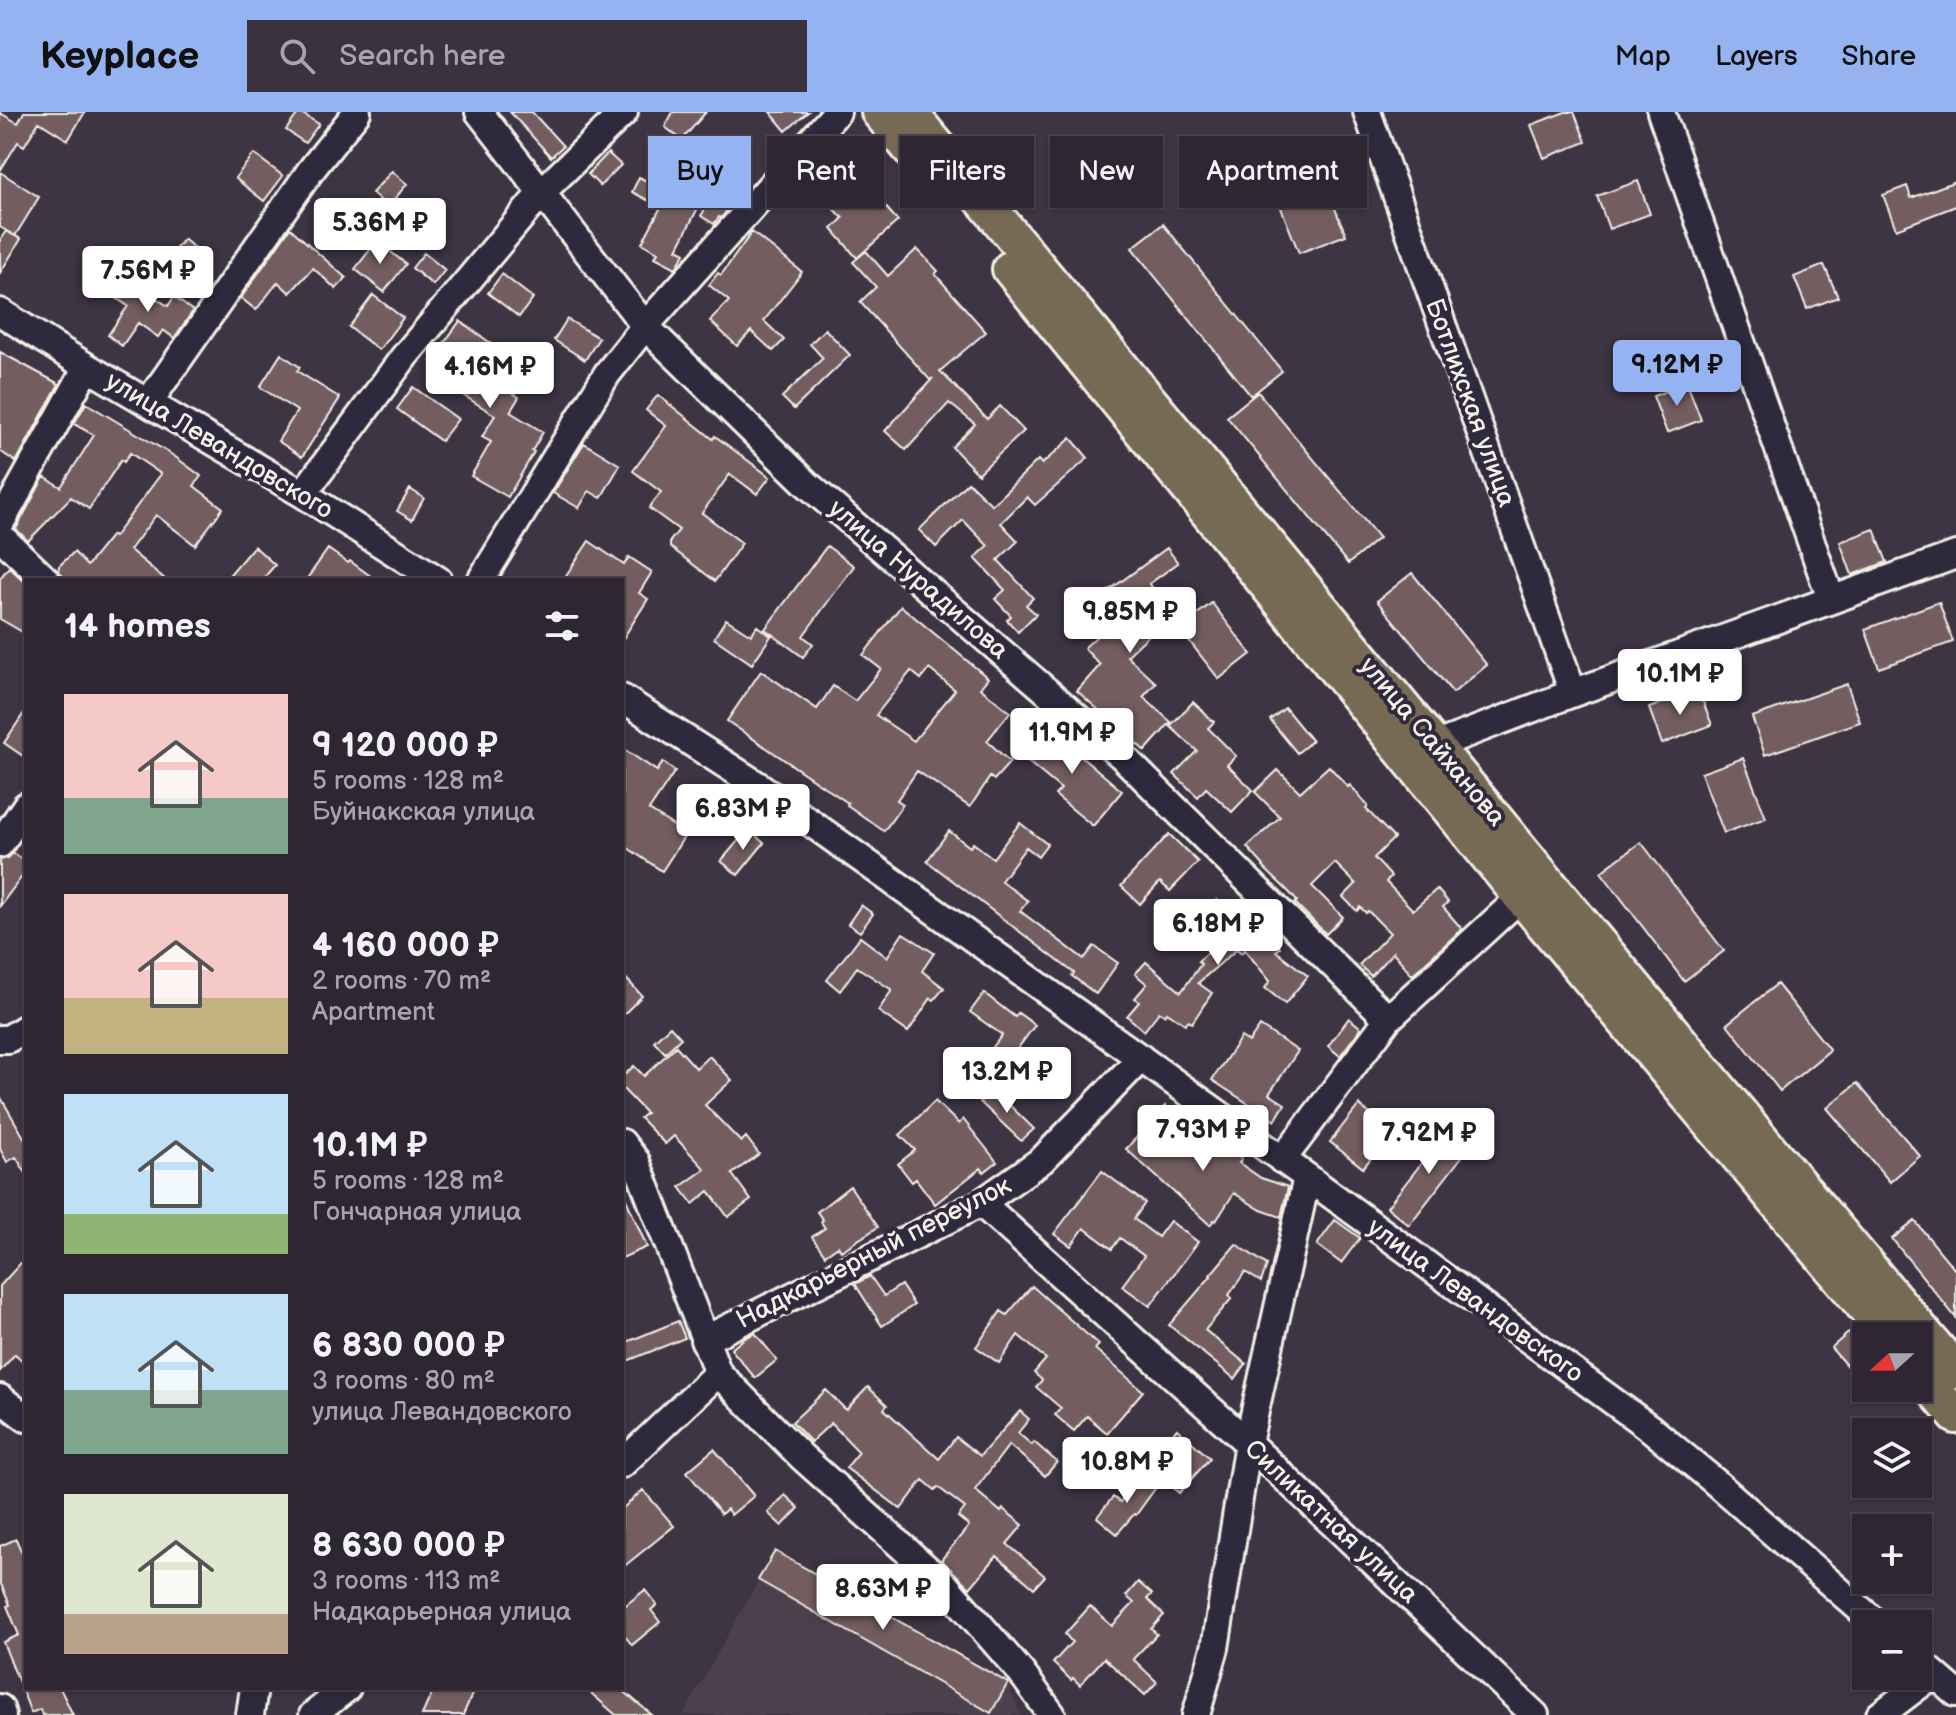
<!DOCTYPE html>
<meta charset="utf-8">
<style>
body{margin:0;font-family:"Balsamiq Sans",sans-serif;background:#3a333f;color:#f1f3f6;height:100vh;display:flex;flex-direction:column;font-size:30px;white-space:nowrap}
*{box-sizing:border-box;margin:0}
p{font-size:26px;color:#a7a5ac}
.icon{flex:none;width:44px;height:44px;fill:none;stroke:currentColor;stroke-width:2;stroke-linecap:round;stroke-linejoin:round}
.map{position:relative;flex:1;overflow:hidden}
.details{position:absolute;left:24px;top:466px;width:600px;height:1112px;display:flex;flex-direction:column;background:#2e2733;border-radius:0px;box-shadow:0 2px 6px #0004,0 0 0 2px #49444e}
.details>*{flex:none}
.hud{position:absolute;left:648px;top:24px;width:760px;height:72px;display:flex;gap:16px}
.needle{width:52px;rotate:249deg}
.fabs{position:absolute;left:1852px;top:1210px;display:grid;gap:16px}
.fabs a{display:grid;place-items:center;width:80px;height:80px;border-radius:0px;background:#2e2733;box-shadow:0 2px 6px #0004,0 0 0 2px #49444e;font-size:40px}
.price{position:absolute;translate:-50% -68px;padding:0 18px;border-radius:8px;background:#fff;color:#222;font-size:26px;line-height:52px;filter:drop-shadow(0 2px 4px #0008)}
.price::after{content:'';position:absolute;left:50%;top:48px;width:24px;height:18px;margin-left:-12px;background:inherit;clip-path:polygon(0 0,100% 0,50% 100%)}
.price.on{background:#95b2f1;color:#111}
ul{padding:0;list-style:none}
li{display:flex;align-items:center;gap:24px;height:200px;padding:0 40px}
li span{display:grid;place-items:center;flex:none;width:224px;height:160px;border-radius:0px;color:#555}
li>.icon{margin-inline-start:auto}
span .icon{width:96px;height:96px;fill:#fffc;stroke-width:1}
li b{font-size:34px}
h2{display:flex;justify-content:space-between;align-items:center;height:96px;padding:0 40px;font-size:34px}
.pill{padding:0 28px;border-radius:0px;background:#2e2733;box-shadow:0 2px 6px #0004,0 0 0 2px #49444e;font-size:28px;line-height:72px}
.pill.on{background:#95b2f1;color:#111}
header{display:flex;align-items:center;gap:48px;box-sizing:border-box;height:112px;padding:0 40px;background:#95b2f1;color:#111}
header strong{font-size:38px}
nav{display:flex;gap:44px;margin-inline-start:auto;font-size:28px}
.search{width:560px;height:72px;background:#3a333f;display:flex;align-items:center;gap:20px;box-sizing:border-box;padding:0 28px;border-radius:0px;color:#a7a5ac;font-size:30px}
.map>svg:first-child{display:block}
.built{fill:#4d404d}
.building{fill:#735d61;stroke:#f4f1e8;stroke-width:2;fill-rule:evenodd}
.lines{fill:none;stroke-linecap:round;stroke-linejoin:round}
.minor-casing{stroke:#f4f1e8;stroke-width:32}
.major-casing{stroke:#f4f1e8;stroke-width:40}
.minor{stroke:#2f2a3d;stroke-width:26}
.major{stroke:#766a55;stroke-width:34}
.labels{text-anchor:middle;dominant-baseline:central;stroke-width:8;stroke-linejoin:round;paint-order:stroke}
.street-label{font-size:26px;fill:#f4f1e8;stroke:#2f2a3d}
</style>
<header>
<strong>Keyplace</strong>
<div class="search"><svg class="icon" aria-label="search" viewBox="0 0 24 24"><circle cx="10" cy="10" r="6"/><path d="M15 15l6 6"/></svg>Search here</div>
<nav><a>Map</a><a>Layers</a><a>Share</a></nav>
</header>
<div class="map">
<svg width="1956" height="1603" viewBox="0 0 1956 1603">
<rect width="100%" height="100%" fill="#3d3444"/>
<filter id="ink" filterUnits="userSpaceOnUse"><feTurbulence type="fractalNoise" baseFrequency=".0125" numOctaves="2"/><feDisplacementMap in="SourceGraphic" scale="16" xChannelSelector="R" yChannelSelector="G"/><feConvolveMatrix kernelMatrix="1 2 1 2 8 2 1 2 1" color-interpolation-filters="sRGB"/></filter>
<g filter="url(#ink)">
<path class="built" d="M775 1439 1008 1571 1021 1603H683Z"/>
<path class="building" d="M24 0H85L68 28 39 10 24 34 18 30 0 59V1L18 11Z
M299 0 319 12 305 31 286 18Z
M510 0H532L563 34 551 45Z
M673 0H706L682 28 665 15Z
M770 0H808L786 19Z
M1565 0H1574L1586 30 1544 46 1531 13Z
M608 41 621 53 600 74 588 62Z
M254 42 283 64 264 89 235 66Z
M392 59 407 72 388 95 372 81Z
M0 60 39 85 15 124 0 115Z
M828 64 858 91 871 78 898 109 857 146 832 117 843 106 814 79Z
M639 65 698 96 677 137 685 141 676 156 655 145 658 140 642 131 661 95 632 80Z
M1638 69 1650 102 1609 117 1597 84Z
M1956 69V94L1896 117 1883 83 1907 74 1911 86Z
M1324 70 1346 123 1299 141 1278 88Z
M715 80 731 90 725 101 721 106 719 105 714 112 701 104Z
M1163 112 1282 259 1251 284 1132 136Z
M290 116 346 166 336 177 313 156 290 181 278 170 256 198 241 186Z
M6 119 21 127 0 161V128Z
M752 120 802 160 764 209 784 228 773 239 751 219 737 234 710 209 729 189 709 173 718 161 721 163Z
M184 127 208 148 191 168 167 147Z
M377 129 406 152 384 180 355 157Z
M917 137 938 159 935 162 986 220 940 259 987 307 1000 294 1024 319 978 362 952 335 975 312 949 291 906 338 885 319 933 266 930 268 860 190 876 175 853 150 866 139 888 164Z
M424 141 445 158 433 173 412 156Z
M1824 153 1838 185 1807 197 1794 165Z
M502 162 533 186 519 205 488 181Z
M129 168 168 194 174 185 193 199 174 226 163 218 158 225 138 211 122 234 108 223 128 194 116 186Z
M373 183 403 206 379 238 349 215Z
M567 207 599 226 585 248 554 228Z
M460 209 496 235 478 261 519 285 510 300 543 320 532 339 534 340 508 385 471 364 491 330 482 325 495 303 461 282 466 275 431 249Z
M825 217 850 243 794 297 782 285 823 246 810 232Z
M0 240 59 272 16 350 0 339Z
M281 242 300 255 297 259 340 286 302 345 278 329 297 299 260 275Z
M1687 271 1701 308 1667 321 1653 284Z
M413 275 458 307 441 329 397 297Z
M1258 280 1379 426 1348 452 1227 305Z
M658 283 713 327 715 324 770 365 757 382 730 362 702 401 742 431 715 469 670 435V429L679 418 649 396 661 380 633 359 666 314 646 298Z
M86 291 174 344 201 364 194 374 223 396 195 433 156 403 130 438 166 468H66L59 459V454L74 440 87 454 112 423 114 425 161 362 130 341 124 350 121 348 89 397 71 385 28 429 16 417 44 365 61 375 94 323 74 312Z
M1071 326 1088 346 1035 393 1027 385 1001 411 1018 429 998 448 1033 486 1026 493 1036 502 1018 520 1007 508 1011 504 995 487 1005 478 975 446 988 434 963 408 936 435 919 418 968 370 992 393 1038 348 1042 352Z
M584 331 620 353 601 386 589 379 579 396 553 381Z
M410 377 424 386 412 408 397 399Z
M1874 417 1887 450 1852 463 1840 430Z
M589 429 624 453 629 445 652 460 639 481 648 487 622 528V468H563Z
M254 434 275 453 262 468H225Z
M827 434 854 454 803 524 813 532 803 545 765 517Z
M1167 436 1178 451 1149 472 1174 499 1127 544 1156 571 1143 585 1171 610 1145 639 1077 579 1100 553 1084 536 1124 499 1107 480Z
M328 437 348 451 350 449 376 468H306Z
M9 455 26 471V522L0 507V466Z
M1412 461 1487 553 1453 581 1377 489Z
M1939 490 1953 530 1879 556 1865 517Z
M1212 491 1251 542 1219 567 1179 516Z
M901 494 988 566 980 576 1010 600 987 629 1010 650 994 668 990 665 970 695 917 659 897 688 903 692 884 719 847 693 848 691 727 609 761 559 817 597 833 574 855 589 881 557 863 543ZM929 557 955 578 914 629 876 603 911 559 921 567Z
M726 507 751 523 757 514 771 524 752 552 714 526Z
M1847 572 1860 610 1765 643 1752 605Z
M1698 577 1712 613 1662 632 1649 596Z
M1193 590 1214 610 1208 616 1236 644 1227 653 1253 678 1232 700 1206 676 1198 685 1174 662 1197 639 1170 614Z
M1285 596 1312 629 1297 641 1270 608Z
M26 598V646L4 631Z
M1046 614 1122 679 1093 714 1055 683 1061 677 1021 644Z
M622 636 657 659 663 650 675 659 649 698 686 722 662 759 622 732Z
M1743 646 1766 706 1724 721 1701 661Z
M1329 654 1348 675 1350 673 1368 694 1366 697 1394 726 1374 746 1391 764 1386 770 1413 798 1437 777 1448 790 1443 795 1462 817 1412 863 1393 840 1371 864 1359 853 1390 821 1368 799 1366 801 1360 795 1357 799 1343 785 1356 772 1335 751 1312 774 1343 805 1326 822 1295 791 1297 789 1288 779 1263 755 1264 754 1247 735 1280 705 1255 680 1278 658 1300 680Z
M1020 711 1047 732 1038 744 1026 735 1001 769 1028 789 1020 799 1084 847 1094 834 1118 851 1096 882 1072 864 1074 861 927 749 949 719 970 735 973 731 993 746Z
M748 717 764 731 738 763 721 749Z
M1169 722 1198 750 1170 779 1160 770 1140 792 1121 774Z
M1641 730 1724 839 1684 869 1601 760Z
M13 741 26 751V759L0 794V748L8 746Z
M1217 788 1229 802 1245 788 1262 804 1258 808 1280 836 1276 839 1308 864 1285 892 1265 876 1270 869 1245 838 1241 841 1237 837 1198 871 1212 881 1192 911 1188 909 1185 912 1167 900 1164 903 1159 900 1144 919 1127 904 1139 890 1135 886 1147 872 1135 862 1146 850 1181 880 1201 852 1198 849 1217 833 1195 807Z
M861 793 873 802 860 820 848 812Z
M903 821 934 841 922 859 944 876 934 888 931 886 908 920 878 899 892 878 857 855 840 879 827 868 860 825 887 845Z
M622 862 642 884 622 904Z
M1777 872 1830 938 1780 979 1727 912Z
M984 881 1015 905 1018 901 1035 913 1007 951 990 939 1002 923 970 900Z
M1349 906 1361 916 1340 944 1328 934Z
M670 914 681 926 665 941 654 929Z
M1260 914 1298 939 1269 982 1285 992 1275 1009 1212 968 1241 925 1249 930Z
M676 934 696 956 709 944 732 968 705 993 741 1030 746 1025 759 1042 732 1062 751 1088 728 1105 709 1079 693 1092 680 1075 705 1057 674 1024 665 1032 640 1006 646 1001 622 976V965L634 954 644 964Z
M1857 971 1920 1044 1890 1070 1827 996Z
M993 977 1034 1017 1021 1029 980 990Z
M0 984 26 1029V1061L16 1045 7 1050 0 1037Z
M935 989 959 1012 963 1007 997 1050 984 1060 981 1056 935 1092 916 1067 912 1070 898 1052 915 1038 900 1023Z
M1359 993 1392 1020 1363 1056 1330 1030Z
M1165 994 1177 1005 1164 1019 1205 1046 1216 1029 1242 1046 1239 1051 1261 1066 1288 1075 1281 1105 1261 1098 1234 1081 1216 1109 1214 1108 1210 1113 1126 1037Z
M1449 1016 1471 1033 1409 1113 1387 1095Z
M1102 1059 1145 1091 1134 1107 1158 1125 1170 1109 1198 1130 1150 1194 1122 1174 1144 1144 1120 1126 1112 1137 1084 1116 1071 1134 1054 1122Z
M850 1074 878 1115 841 1139 838 1134 825 1143 812 1125 825 1116 821 1110 823 1108 817 1100Z
M622 1078 647 1135 622 1146Z
M1335 1108 1360 1126 1341 1151 1317 1133Z
M1915 1109 1956 1159V1206L1892 1127Z
M1236 1132 1267 1153 1261 1170 1245 1160 1229 1183 1232 1186 1205 1218 1246 1252 1235 1267 1169 1213 1211 1164 1210 1163Z
M26 1145V1252L15 1242 0 1259V1174Z
M870 1164 884 1184 901 1173 914 1193 882 1214 855 1172Z
M1032 1174 1099 1233 1095 1237 1143 1279 1107 1321 1087 1304 1074 1319 1055 1303 1061 1296 1036 1275 1042 1268 1034 1261 1046 1247 1018 1223 999 1251 976 1235 1001 1199 1007 1203Z
M678 1209 685 1226 622 1251V1232Z
M1854 1216 1866 1229V1276L1831 1236Z
M755 1221 777 1248 755 1266 731 1237 745 1226Z
M868 1275 887 1293 884 1297 939 1347 956 1325 980 1344 1020 1299 1029 1307 1018 1321 1032 1333 1034 1330 1057 1350 1045 1364 1009 1333 975 1378 1001 1400 1003 1397 1023 1413 1007 1432 1045 1464 1034 1476 997 1444 970 1476 941 1448 969 1414 958 1405 965 1396 938 1375 935 1378 923 1368 901 1397 846 1356 859 1340 831 1311 811 1330 792 1310 826 1278 846 1298Z
M1177 1317 1210 1346 1179 1381 1158 1363 1176 1343 1163 1332Z
M714 1337 754 1384 731 1403 727 1397 721 1402 687 1360Z
M1141 1362 1157 1374 1136 1403 1134 1402 1117 1422 1097 1405 1113 1385 1120 1390Z
M643 1378 674 1414 622 1456V1397Z
M785 1383 799 1396 782 1414 768 1401Z
M16 1427 26 1450V1576H60L73 1603H42L40 1597 31 1601 3 1530 19 1523 7 1494 10 1493 0 1470V1434Z
M775 1439 1008 1571 991 1601 758 1468Z
M1138 1470 1152 1482 1147 1487 1164 1503 1151 1517 1157 1522 1133 1547 1157 1570 1145 1583 1104 1546 1080 1573 1073 1566 1071 1568 1053 1551 1072 1530 1065 1522 1090 1494 1112 1514 1134 1491 1126 1484Z
M645 1478 657 1493 651 1498 660 1510 632 1533 622 1520V1496Z
M434 1576H475L463 1603H422Z
M585 1576H620L652 1603H616Z"/>
<g class="lines">
<defs>
<path id="minor" d="M479 0 645 214 807 372 1123 645 1388 907
M1367 0 1573 581
M1661 0 1831 487
M0 200 87 255 303 382 438 468
M148 291 311 58 357 0
M303 382 404 245 542 80 624 0
M0 412 87 255
M0 424 46 468
M481 468 607 262 645 214 837 0
M622 586 762 676 1307 1065 1651 1317 1714 1369 1877 1512
M1421 645 1434 634 1573 581 1956 443
M0 732 26 694
M0 927H8L26 916
M622 1031 636 1049 718 1261 802 1345 945 1473 1020 1559 1052 1603
M1282 1048 1388 907 1521 785
M981 1091 1248 1331 1535 1603
M704 1228 981 1091 1042 1048 1141 946
M0 1286 26 1306
M622 1352 718 1261
M1918 1548 1956 1581
M0 1596 2 1603
M250 1603 254 1576
M313 1603 347 1576
M1196 1603 1215 1536 1248 1331 1307 1065
M1880 1603 1934 1562"/>
<path id="major" d="M879 0 918 46
M909 0C1259 418 1603 842 1956 1259
M1010 157 1521 785 1889 1224
M1918 1259 1956 1304"/>
</defs>
<use href="#minor" class="minor-casing"/>
<use href="#major" class="major-casing"/>
<use href="#minor" class="minor"/>
<use href="#major" class="major"/>
</g>
</g>
<g class="labels">
<g class="street-label">
<text transform="translate(1470 291) rotate(70)">Ботлихская улица</text>
<text transform="translate(219 334) rotate(31)">улица Левандовского</text>
<text transform="translate(918 468) rotate(41)">улица Нурадилова</text>
<text transform="translate(1432 630) rotate(50)">улица Сайханова</text>
<text transform="translate(874 1141) rotate(-27)">Надкарьерный переулок</text>
<text transform="translate(1475 1189) rotate(36)">улица Левандовского</text>
<text transform="translate(1331 1410) rotate(43)">Силикатная улица</text>
</g>
</g>
</svg>
<div class="fabs">
<a><svg class="needle" viewBox="-14 -14 28 28"><path d="M0-13l5 13h-10z" fill="#e53935"/><path d="M0 13l5-13h-10z" fill="#a7a5ac"/></svg></a>
<a><svg class="icon" aria-label="layers" viewBox="0 0 24 24"><path d="M12 4l9 5-9 5-9-5zM3 14l9 5 9-5"/></svg></a>
<a>+</a>
<a>−</a>
</div>
<b class="price" style="left:380px;top:154px">5.36M ₽</b>
<b class="price" style="left:148px;top:202px">7.56M ₽</b>
<b class="price on" style="left:1677px;top:296px">9.12M ₽</b>
<b class="price" style="left:490px;top:298px">4.16M ₽</b>
<b class="price" style="left:1130px;top:543px">9.85M ₽</b>
<b class="price" style="left:1680px;top:605px">10.1M ₽</b>
<b class="price" style="left:1072px;top:664px">11.9M ₽</b>
<b class="price" style="left:743px;top:740px">6.83M ₽</b>
<b class="price" style="left:1218px;top:855px">6.18M ₽</b>
<b class="price" style="left:1007px;top:1003px">13.2M ₽</b>
<b class="price" style="left:1203px;top:1061px">7.93M ₽</b>
<b class="price" style="left:1429px;top:1064px">7.92M ₽</b>
<b class="price" style="left:1127px;top:1393px">10.8M ₽</b>
<b class="price" style="left:883px;top:1520px">8.63M ₽</b>
<div class="hud">
<a class="pill on">Buy</a>
<a class="pill">Rent</a>
<a class="pill">Filters</a>
<a class="pill">New</a>
<a class="pill">Apartment</a>
</div>
<section class="details">
<h2>14 homes<svg class="icon" aria-label="filters" viewBox="0 0 24 24"><path d="M4 7h16M4 17h16"/><circle cx="9" cy="7" r="2"/><circle cx="15" cy="17" r="2"/></svg></h2>
<ul>
<li><span style="background:linear-gradient(#f6c9c9 65%,#7fa58c 0)"><svg class="icon" aria-label="home" viewBox="0 0 24 24"><path d="M3 11l9-7 9 7M6 9v11h12V9"/></svg></span><div><b>9 120 000 ₽</b><p>5 rooms · 128 m²</p><p>Буйнакская улица</p></div></li>
<li><span style="background:linear-gradient(#f6c9c9 65%,#c2b280 0)"><svg class="icon" aria-label="home" viewBox="0 0 24 24"><path d="M3 11l9-7 9 7M6 9v11h12V9"/></svg></span><div><b>4 160 000 ₽</b><p>2 rooms · 70 m²</p><p>Apartment</p></div></li>
<li><span style="background:linear-gradient(#bfe0f5 75%,#8fb573 0)"><svg class="icon" aria-label="home" viewBox="0 0 24 24"><path d="M3 11l9-7 9 7M6 9v11h12V9"/></svg></span><div><b>10.1M ₽</b><p>5 rooms · 128 m²</p><p>Гончарная улица</p></div></li>
<li><span style="background:linear-gradient(#bfe0f5 60%,#7fa58c 0)"><svg class="icon" aria-label="home" viewBox="0 0 24 24"><path d="M3 11l9-7 9 7M6 9v11h12V9"/></svg></span><div><b>6 830 000 ₽</b><p>3 rooms · 80 m²</p><p>улица Левандовского</p></div></li>
<li><span style="background:linear-gradient(#dfe7d0 75%,#b9a48a 0)"><svg class="icon" aria-label="home" viewBox="0 0 24 24"><path d="M3 11l9-7 9 7M6 9v11h12V9"/></svg></span><div><b>8 630 000 ₽</b><p>3 rooms · 113 m²</p><p>Надкарьерная улица</p></div></li>
</ul>
</section>
</div>
